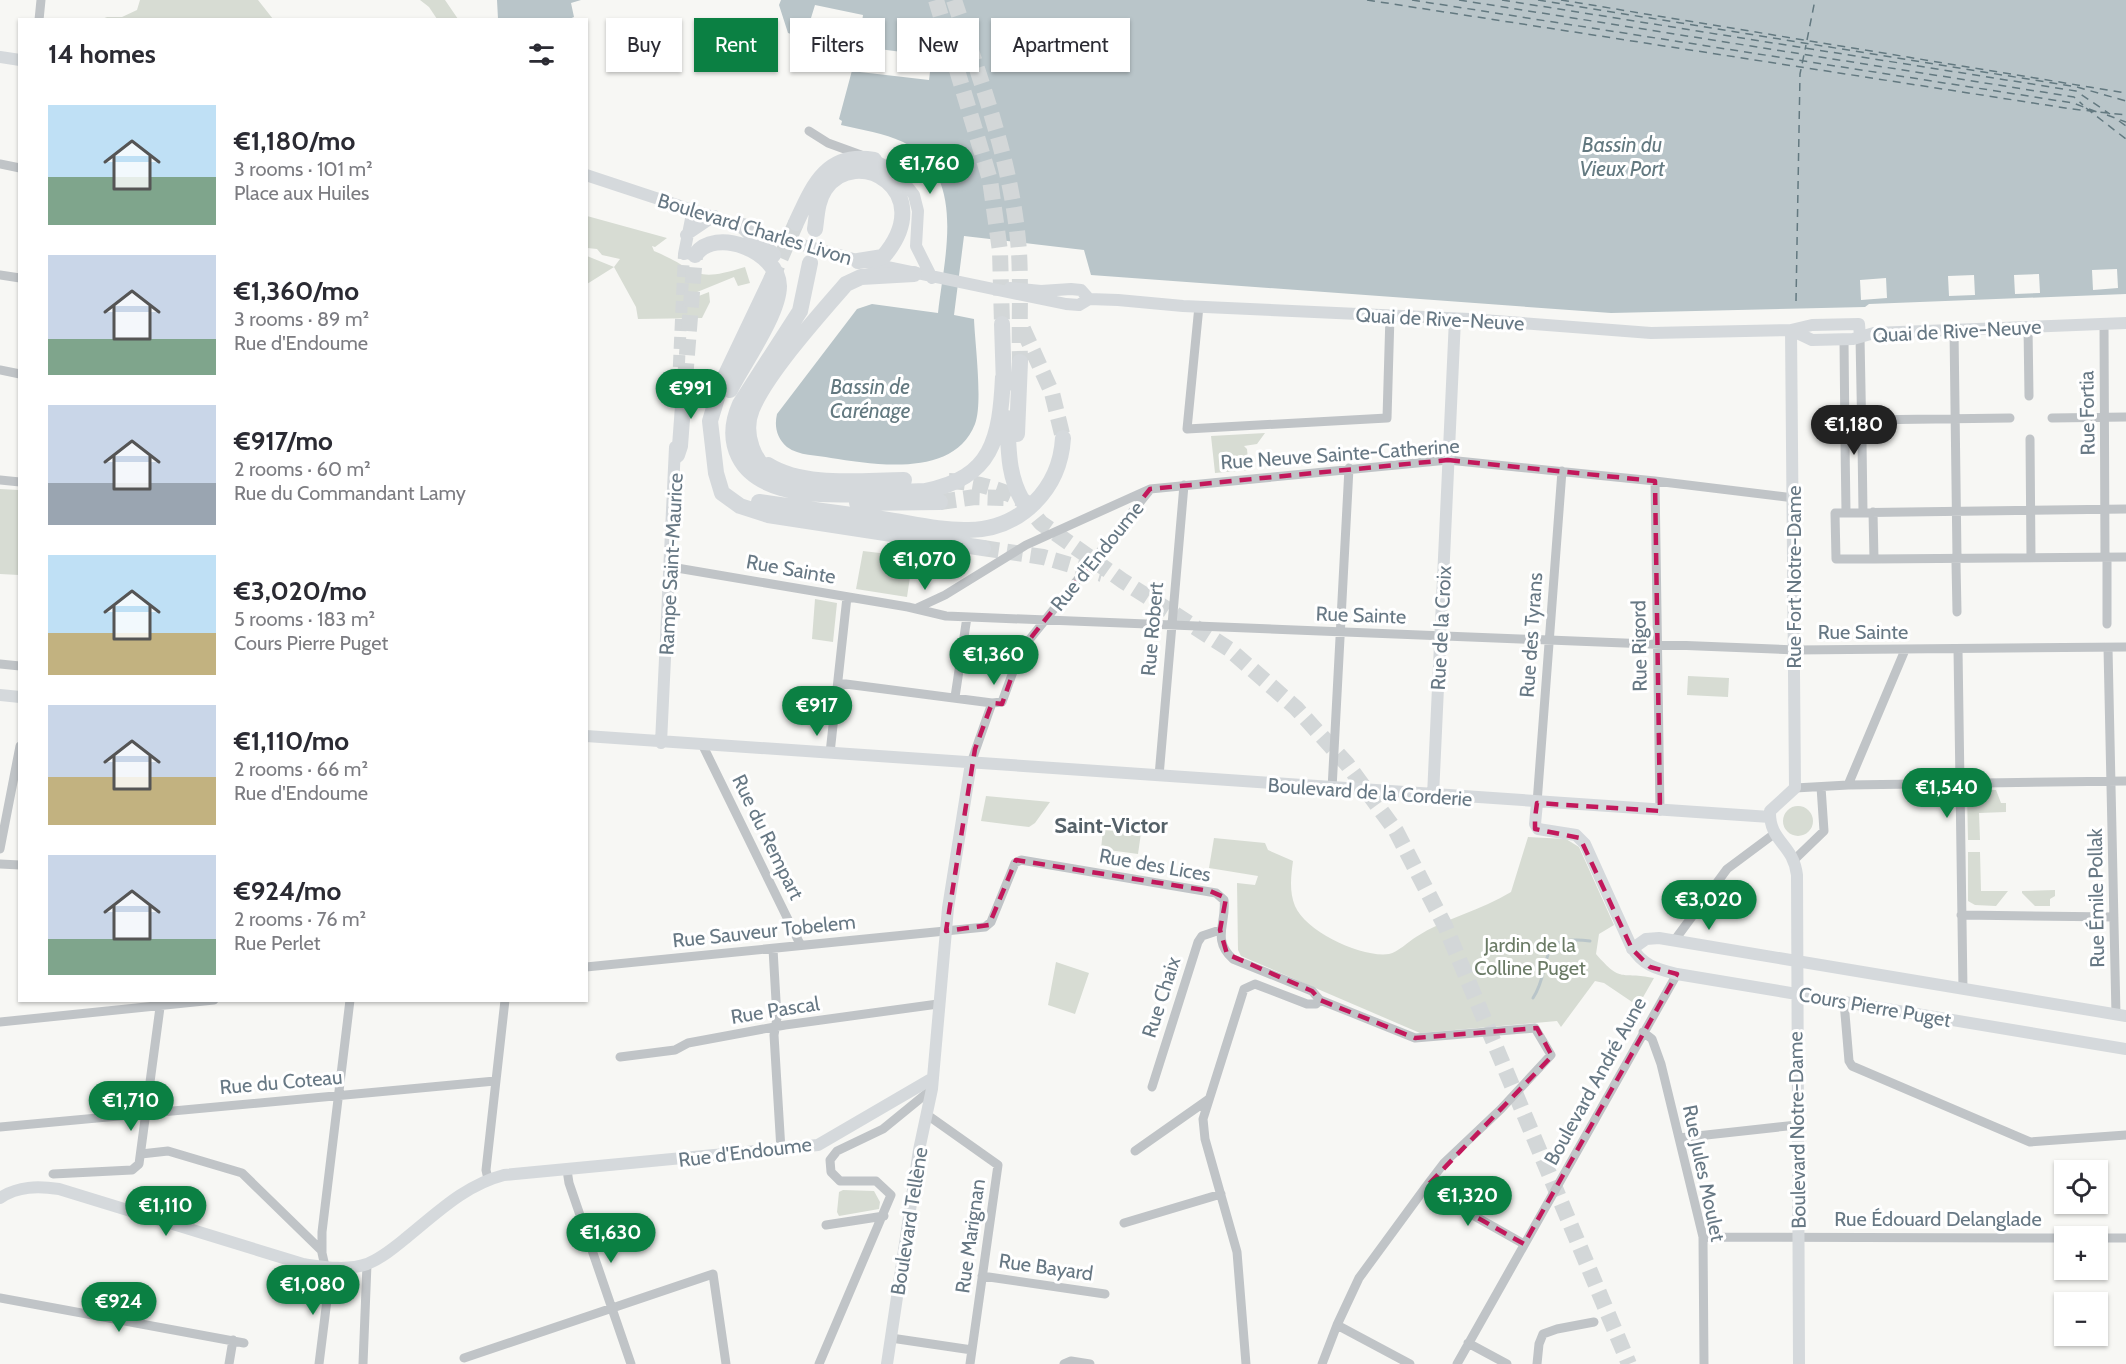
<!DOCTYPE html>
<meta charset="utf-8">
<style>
body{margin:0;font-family:Cabin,sans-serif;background:#f2f2f3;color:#2b2b33;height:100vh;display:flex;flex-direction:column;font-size:22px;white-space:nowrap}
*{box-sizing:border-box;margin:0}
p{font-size:20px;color:#7c7c81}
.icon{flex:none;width:33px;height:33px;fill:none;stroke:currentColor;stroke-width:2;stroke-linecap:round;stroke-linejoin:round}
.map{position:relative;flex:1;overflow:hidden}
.sheet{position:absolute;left:18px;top:18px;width:570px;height:984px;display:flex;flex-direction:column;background:#fff;border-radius:0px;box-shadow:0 2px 4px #0004}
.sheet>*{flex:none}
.top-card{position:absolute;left:606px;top:18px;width:570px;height:54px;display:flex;gap:12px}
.controls{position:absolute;left:2054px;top:1160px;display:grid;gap:12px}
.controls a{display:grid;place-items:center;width:54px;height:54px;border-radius:0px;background:#fff;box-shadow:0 2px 4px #0004;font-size:30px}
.price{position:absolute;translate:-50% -51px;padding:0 14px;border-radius:21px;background:#0b8043;color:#fff;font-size:20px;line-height:39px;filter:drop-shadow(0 2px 3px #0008)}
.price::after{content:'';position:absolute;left:50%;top:36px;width:18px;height:14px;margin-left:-9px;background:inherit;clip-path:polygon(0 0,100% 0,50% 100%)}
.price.active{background:#222;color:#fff}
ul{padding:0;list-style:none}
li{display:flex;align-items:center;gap:18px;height:150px;padding:0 30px}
li span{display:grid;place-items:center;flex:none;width:168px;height:120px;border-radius:0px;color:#555}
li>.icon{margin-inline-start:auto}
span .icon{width:72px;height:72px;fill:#fffc;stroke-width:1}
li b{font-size:26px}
h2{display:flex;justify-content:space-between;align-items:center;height:72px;padding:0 30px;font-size:26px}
.chip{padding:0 21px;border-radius:0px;background:#fff;box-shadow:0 2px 4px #0004;font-size:21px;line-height:54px}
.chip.active{background:#0b8043;color:#fff}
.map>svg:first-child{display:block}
.green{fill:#d7dcd3}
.water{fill:#b9c5c9}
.pier{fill:#f7f7f4}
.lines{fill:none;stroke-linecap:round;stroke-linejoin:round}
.stream{stroke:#b9c5c9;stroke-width:3}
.ferry{stroke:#637980;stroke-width:1.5;stroke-dasharray:8 6;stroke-linecap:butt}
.secondary-tunnel{stroke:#d3d7d8;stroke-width:12;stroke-dasharray:12 6;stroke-linecap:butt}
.highway-tunnel{stroke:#d3d7d8;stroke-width:16;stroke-dasharray:16 8;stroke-linecap:butt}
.street{stroke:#c0c4c7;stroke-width:9}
.secondary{stroke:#d5d9dc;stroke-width:12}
.highway{stroke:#d5d9dc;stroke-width:16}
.marked{fill:none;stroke:#c2185b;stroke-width:4.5;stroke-dasharray:12 8;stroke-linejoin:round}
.labels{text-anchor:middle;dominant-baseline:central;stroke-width:6;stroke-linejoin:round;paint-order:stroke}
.street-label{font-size:20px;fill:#677884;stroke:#fff}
.park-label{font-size:20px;fill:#6b7b66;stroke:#fff}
.water-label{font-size:21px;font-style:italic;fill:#637980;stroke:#fff}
.quarter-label{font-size:22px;font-weight:bold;fill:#556169;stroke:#fff}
</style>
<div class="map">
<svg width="2126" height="1364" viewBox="0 0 2126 1364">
<rect width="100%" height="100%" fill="#f7f7f4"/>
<path class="green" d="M140 0H258L273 19H102L107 17H122L137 10Z
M420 0H445L458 19H437L429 7Z
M587 216 667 238 655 247 652 246 654 251C700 270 691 284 745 267L750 283 738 286 734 277 685 297 686 301 709 292 710 302 702 318 638 319 636 307 614 267 587 284V256L614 267 620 259 602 255 597 249 587 248Z
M1265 433 1257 444 1244 446 1247 449 1249 470 1215 473 1211 436Z
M0 489 19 490V575L0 574Z
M863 551 913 557 907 597 856 589Z
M815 599 837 603 833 642 812 639Z
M1688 676 1729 678 1728 697 1687 695Z
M1970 790H1996L2001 803H2006V812L1979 813 1980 840H1968L1967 793Z
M986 796 1050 802 1035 823 1029 827 981 821Z
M1783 821a15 15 0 1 1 30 0a15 15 0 1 1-30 0Z
M1103 830 1141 833 1138 854 1101 849Z
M1528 837 1566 839 1579 847 1614 925 1599 934 1596 954C1622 984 1620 971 1654 978L1638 1006 1604 983 1595 981 1561 1027 1557 1021 1420 1033 1241 956 1238 950 1237 883 1255 885 1258 876 1209 868 1214 838 1265 843 1268 850 1293 861C1291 875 1289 892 1295 906 1306 932 1362 958 1389 954 1398 952 1408 942 1416 937 1445 918 1482 910 1511 892Z
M1980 852 1981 891H2008L1996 906 1975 905 1968 901V852Z
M2055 890V896L2050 899V906H2035L2022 893V891Z
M1056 962 1089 973 1075 1014 1048 1005Z
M843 1190 874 1191 880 1202 879 1209 839 1216 837 1212 839 1192Z"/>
<path class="water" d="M497 0H581L571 3 574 17 567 20 498 19Z
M781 0H2126V294L1869 304 1865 307 1611 313 1091 275 1084 250 964 236 954 315 974 319C975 344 983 403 975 424 954 478 876 465 831 458 817 455 799 456 787 447 777 438 774 427 777 414L857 309 872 304 938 313C944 257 968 174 903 142 884 133 862 130 841 125L842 121 839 119 858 48 863 15 815 5 807 31 799 29 797 36 788 33 779 5Z"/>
<path class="pier" d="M864 47 932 56 929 80 860 72Z
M2117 269 2118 288 2093 290 2092 270Z
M2039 274 2040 293 2015 294 2014 275Z
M1974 275 1975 295 1949 296 1948 276Z
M1886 278 1887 298 1861 300 1860 280Z"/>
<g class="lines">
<path class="stream" d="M1533 998C1554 966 1533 934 1590 941"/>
<path class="ferry" d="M1367 0 2072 109 2126 115
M1412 0 2073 103 2097 112
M1459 0 2074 97 2083 105
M1502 0 2076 91 2110 114
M1538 0 2077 87 2126 101
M1561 0 2126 93
M1807 40 1815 0
M2086 108 2126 139
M2107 115 2126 122
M2119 121 2126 126
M1796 301 1800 74 1806 45"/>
<path class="secondary-tunnel" d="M678 385 684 254"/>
<path class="highway-tunnel" d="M936 0 990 180 1000 251 1002 324
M954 0C981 82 1013 165 1019 252 1021 288 1019 325 1020 362
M771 280 796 223
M1023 329 1052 393 1063 438
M685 379 695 255
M949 481C978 482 1006 490 1030 505
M1022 500 1041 523 1123 581 1229 649 1296 708 1347 764 1396 831 1445 926 1629 1364
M940 502 975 497 1004 498
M983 548 1043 557 1102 574"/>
<path class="street" d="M39 20 41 0
M809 131 828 143 861 155
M0 164 20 168
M0 275 20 278
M1199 306 1187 429 1387 418 1390 315
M2104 324 2105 557
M2028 327 2029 396
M1954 330 1957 558
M1844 339 1845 443 1862 442 1860 337
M0 370 20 374
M2052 418 2126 417
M1861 420 2010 418
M2030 439 2031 557
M1862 442 1863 512
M1845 443 1846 512
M0 480 20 482
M1655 481 1660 811
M1873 512 1874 559H1836L1835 513 2126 509
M1874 559 2126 557
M2107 561V624
M1956 563 1957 612
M671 567 908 607 946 616 1796 650 2126 647
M917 608 945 595 1026 545 1150 489 1448 460 1655 481 1794 498
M2108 648 2116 1015
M1958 649 1963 989
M0 664 20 666
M838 683 992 703
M955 697 967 617
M703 746 800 944
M830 753 847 597
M971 763 992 703 1002 702 1021 650 1149 491
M1159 776 1184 485
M1848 785 1905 650
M1795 788 1848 785 2126 781
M1332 789 1349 468
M1537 803 1562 471
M0 849 20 746
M1795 859 1824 831 1821 787
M0 864 20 865
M1961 915 2114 917
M1674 941 1727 869 1774 834
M773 949 777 1018 774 1035 781 1150
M586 967 985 927 991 922 1015 863 1021 860 1216 893 1224 900C1227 923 1211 939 1233 959L1312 991 1320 1000
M1320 1000 1415 1038 1535 1028 1551 1055 1501 1109 1444 1163 1425 1188 1359 1278 1337 1325 1322 1364
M1844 1002 1849 1061 1852 1066 2030 1142 2126 1135
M0 1022 214 1000
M1643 1032 1652 1039 1661 1064 1703 1237 1704 1364
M620 1057 675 1050 688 1043 785 1025 938 1004
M1152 1087 1198 942 1202 936 1220 930
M926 1114 998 1165 970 1364
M0 1127 495 1081
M1679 1138 1797 1125
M1135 1151 1209 1099
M141 1154 168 1151 242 1173 321 1250
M567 1170 569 1183 631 1364
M53 1174 132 1170 139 1164 161 1000
M488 1179 486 1170 505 1000
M1425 1188 1524 1244
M1124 1223 1221 1194
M826 1225 884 1216
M1703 1237 2064 1238
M2097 1238H2126
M982 1276 1105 1294
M0 1298 244 1343
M1337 1325 1410 1364
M891 1338 972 1350
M1468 1343 1507 1364
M464 1358 713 1274 726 1364
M229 1364 233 1340
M319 1364 329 1284 322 1253V1232L350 1000
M363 1364 367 1264
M819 1364 891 1195 876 1181H840L831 1172 830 1160 837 1151 883 1129 932 1089
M1064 1364 1071 1361 1090 1364
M1246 1364 1237 1252 1205 1139 1203 1119 1244 989 1255 984 1307 1004H1316L1320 1000
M1457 1364 1677 974
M1537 1364 1539 1344 1543 1334 1557 1329 1594 1322"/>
<path class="secondary" d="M0 57 20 60
M874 160 895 171 914 195 918 211 916 246 932 278
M586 175 774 237 864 262 1066 304 1079 305 1089 299 1118 300 1183 306 1469 319 1651 333 1791 330 1812 325 1859 324 1860 337
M686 235 714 216
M684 254 693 209
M1010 288 1041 291 1071 289 1081 290 1089 299
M1791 330 1795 788 1770 811C1769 842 1793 843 1797 875L1799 1364
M1791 330 1812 340 1853 339 1874 333 2126 323
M0 695 20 697
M586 736 1770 817
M661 743 675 447
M1433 796 1455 319
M1537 803 1535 824 1538 829 1576 835 1585 844 1631 946C1642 965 1656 969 1677 974L2126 1049
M1632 949 1646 939 1659 938 2126 1016
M0 1198C18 1186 38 1186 59 1189L303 1264C324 1267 347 1271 367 1264 382 1258 395 1247 406 1238 437 1213 465 1185 504 1175L818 1145 933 1078
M887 1364 919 1150 932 1089 948 908 971 763"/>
<path class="highway" d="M796 223C813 186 826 152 874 160
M743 226 773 255
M815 229C817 215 817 201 825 189 856 143 940 191 883 257L858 261
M695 255C715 226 778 251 779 286 779 314 743 364 730 390
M810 263 800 311 740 404C732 422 730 439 739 457 766 511 876 491 925 491 993 478 1000 438 1003 377
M771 280 721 385 710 421 716 473 722 493 740 506 768 515 983 548
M1002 324 1004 386
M1007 418C1009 448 1007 473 1022 500
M1017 434 1020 362
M677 455 680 446 685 379
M768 465C805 488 862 480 904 480
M777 477C753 465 742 433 752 409 767 373 819 315 846 284L861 277 914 274
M759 502C800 508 841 514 882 519 910 523 940 531 969 530 1021 529 1060 489 1063 438
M857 503 940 502"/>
</g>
<path class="marked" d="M1448 460 1655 481 1660 811 1537 803 1535 818V829L1580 838 1632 949 1650 967 1677 974 1524 1244 1425 1188 1552 1056 1537 1028 1415 1038 1320 1000 1312 991 1227 954 1220 930 1226 898 1210 891 1016 860 989 925 946 931 975 749 992 703 1002 704 1021 650 1150 489Z"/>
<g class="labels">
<g class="street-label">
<text transform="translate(755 229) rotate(17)">Boulevard Charles Livon</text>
<text transform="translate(1440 319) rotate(3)">Quai de Rive-Neuve</text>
<text transform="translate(1957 331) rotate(-3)">Quai de Rive-Neuve</text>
<text transform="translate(2087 413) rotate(-91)">Rue Fortia</text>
<text transform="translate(1340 454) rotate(-4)">Rue Neuve Sainte-Catherine</text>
<text transform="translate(1097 556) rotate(-51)">Rue d'Endoume</text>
<text transform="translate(671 564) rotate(-87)">Rampe Saint-Maurice</text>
<text transform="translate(791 569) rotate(10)">Rue Sainte</text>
<text transform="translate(1794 577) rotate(-90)">Rue Fort Notre-Dame</text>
<text transform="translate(1361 615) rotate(2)">Rue Sainte</text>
<text transform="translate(1441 628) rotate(-87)">Rue de la Croix</text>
<text transform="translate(1152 629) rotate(-85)">Rue Robert</text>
<text x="1863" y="632">Rue Sainte</text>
<text transform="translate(1531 635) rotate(-86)">Rue des Tyrans</text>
<text transform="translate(1639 646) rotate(-91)">Rue Rigord</text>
<text transform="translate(1370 792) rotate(4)">Boulevard de la Corderie</text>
<text transform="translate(768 837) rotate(64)">Rue du Rempart</text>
<text transform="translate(1155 865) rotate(10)">Rue des Lices</text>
<text transform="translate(2096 898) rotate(-91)">Rue Émile Pollak</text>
<text transform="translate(764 931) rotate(-6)">Rue Sauveur Tobelem</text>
<text transform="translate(1161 997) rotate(-72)">Rue Chaix</text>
<text transform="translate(1875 1007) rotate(10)">Cours Pierre Puget</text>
<text transform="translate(775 1010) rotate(-9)">Rue Pascal</text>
<text transform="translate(1595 1081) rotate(-61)">Boulevard André Aune</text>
<text transform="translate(281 1082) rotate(-5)">Rue du Coteau</text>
<text transform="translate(1797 1130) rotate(-91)">Boulevard Notre-Dame</text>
<text transform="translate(745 1152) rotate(-7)">Rue d'Endoume</text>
<text transform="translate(1704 1173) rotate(78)">Rue Jules Moulet</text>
<text x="1938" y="1219">Rue Édouard Delanglade</text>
<text transform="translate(909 1221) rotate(-81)">Boulevard Tellène</text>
<text transform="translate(970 1236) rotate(-82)">Rue Marignan</text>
<text transform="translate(1046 1267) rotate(8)">Rue Bayard</text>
</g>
<g class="park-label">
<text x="1530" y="945">Jardin de la<tspan x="1530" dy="23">Colline Puget</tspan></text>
</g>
<g class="water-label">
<text x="1622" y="144">Bassin du<tspan x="1622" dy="24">Vieux Port</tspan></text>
<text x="870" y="386">Bassin de<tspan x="870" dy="24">Carénage</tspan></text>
</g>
<g class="quarter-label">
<text x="1111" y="825">Saint-Victor</text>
</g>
</g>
</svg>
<div class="controls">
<a><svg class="icon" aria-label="locate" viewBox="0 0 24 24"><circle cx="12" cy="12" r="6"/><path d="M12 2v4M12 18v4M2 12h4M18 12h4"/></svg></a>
<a>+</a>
<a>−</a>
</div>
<b class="price" style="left:930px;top:195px">€1,760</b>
<b class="price" style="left:691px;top:420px">€991</b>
<b class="price active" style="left:1854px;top:456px">€1,180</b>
<b class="price" style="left:925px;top:591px">€1,070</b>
<b class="price" style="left:994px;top:686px">€1,360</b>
<b class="price" style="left:817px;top:737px">€917</b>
<b class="price" style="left:1947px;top:819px">€1,540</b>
<b class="price" style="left:1709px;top:931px">€3,020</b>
<b class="price" style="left:131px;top:1132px">€1,710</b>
<b class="price" style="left:1468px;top:1227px">€1,320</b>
<b class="price" style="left:166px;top:1237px">€1,110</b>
<b class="price" style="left:611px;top:1264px">€1,630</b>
<b class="price" style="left:313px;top:1316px">€1,080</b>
<b class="price" style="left:119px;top:1333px">€924</b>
<div class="top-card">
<a class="chip">Buy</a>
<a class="chip active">Rent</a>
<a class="chip">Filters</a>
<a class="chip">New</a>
<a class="chip">Apartment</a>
</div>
<section class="sheet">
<h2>14 homes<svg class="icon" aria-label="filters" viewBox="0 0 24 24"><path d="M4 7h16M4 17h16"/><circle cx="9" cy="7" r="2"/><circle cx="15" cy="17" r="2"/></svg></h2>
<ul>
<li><span style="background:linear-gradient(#bfe0f5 60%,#7fa58c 0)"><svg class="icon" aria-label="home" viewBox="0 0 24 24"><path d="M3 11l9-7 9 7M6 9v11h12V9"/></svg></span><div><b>€1,180/mo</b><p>3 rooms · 101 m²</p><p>Place aux Huiles</p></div></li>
<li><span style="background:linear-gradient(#c9d6e8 70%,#7fa58c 0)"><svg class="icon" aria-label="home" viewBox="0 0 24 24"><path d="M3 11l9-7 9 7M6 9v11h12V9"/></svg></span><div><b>€1,360/mo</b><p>3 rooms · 89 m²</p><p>Rue d'Endoume</p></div></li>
<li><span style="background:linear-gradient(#c9d6e8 65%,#9aa5b1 0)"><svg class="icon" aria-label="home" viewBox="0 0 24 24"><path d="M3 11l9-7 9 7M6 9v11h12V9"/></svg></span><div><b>€917/mo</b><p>2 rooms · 60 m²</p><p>Rue du Commandant Lamy</p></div></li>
<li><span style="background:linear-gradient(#bfe0f5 65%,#c2b280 0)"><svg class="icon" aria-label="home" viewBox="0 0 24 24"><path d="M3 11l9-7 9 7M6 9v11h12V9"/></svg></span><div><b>€3,020/mo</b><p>5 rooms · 183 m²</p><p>Cours Pierre Puget</p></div></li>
<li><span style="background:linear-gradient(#c9d6e8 60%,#c2b280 0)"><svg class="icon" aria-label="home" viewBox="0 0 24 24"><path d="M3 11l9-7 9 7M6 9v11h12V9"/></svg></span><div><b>€1,110/mo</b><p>2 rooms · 66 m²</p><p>Rue d'Endoume</p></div></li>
<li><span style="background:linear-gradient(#c9d6e8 70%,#7fa58c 0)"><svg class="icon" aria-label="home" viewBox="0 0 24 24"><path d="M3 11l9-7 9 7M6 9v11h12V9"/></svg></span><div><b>€924/mo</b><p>2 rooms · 76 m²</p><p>Rue Perlet</p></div></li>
</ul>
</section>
</div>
